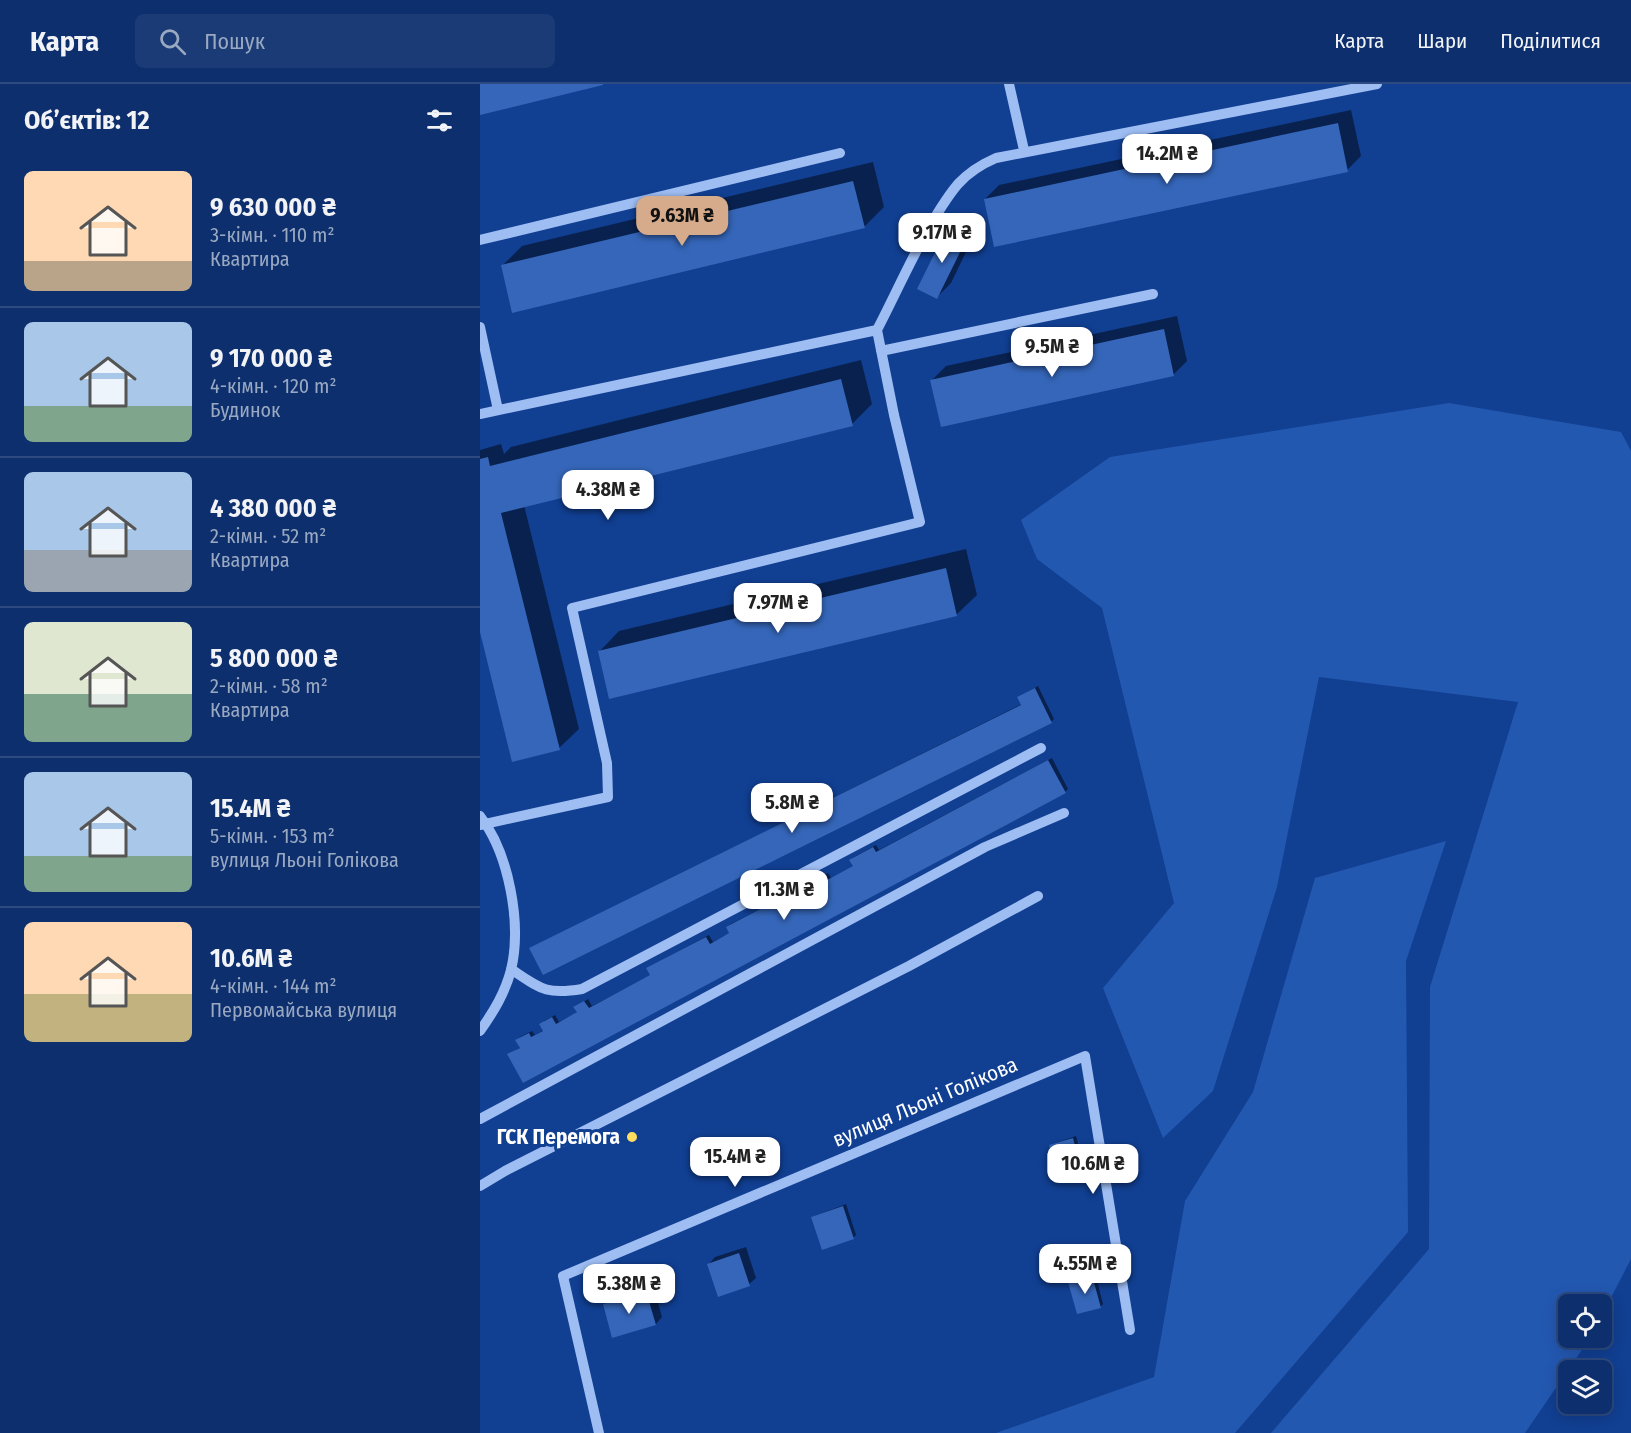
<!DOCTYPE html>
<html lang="uk">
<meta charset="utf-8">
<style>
body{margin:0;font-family:"Fira Sans Condensed",sans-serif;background:#1b3b76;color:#f1f3f6;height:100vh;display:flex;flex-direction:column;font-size:22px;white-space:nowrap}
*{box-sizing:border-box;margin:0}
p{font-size:20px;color:#9aa9c2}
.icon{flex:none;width:33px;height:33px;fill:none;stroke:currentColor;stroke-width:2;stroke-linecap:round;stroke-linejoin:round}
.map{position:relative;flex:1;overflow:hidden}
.drawer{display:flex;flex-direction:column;background:#0d2f6e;width:480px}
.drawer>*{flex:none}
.fabs{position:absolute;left:1078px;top:1210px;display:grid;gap:12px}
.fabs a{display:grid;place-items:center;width:54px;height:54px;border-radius:9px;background:#0d2f6e;box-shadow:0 3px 15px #0003,0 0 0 2px #2d4a81;font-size:30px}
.price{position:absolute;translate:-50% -51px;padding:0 14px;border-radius:12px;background:#fff;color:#222;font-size:20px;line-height:39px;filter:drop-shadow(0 2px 3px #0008)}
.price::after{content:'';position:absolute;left:50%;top:36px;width:18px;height:14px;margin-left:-9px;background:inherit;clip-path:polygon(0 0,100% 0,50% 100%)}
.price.current{background:#d6ab8b;color:#111}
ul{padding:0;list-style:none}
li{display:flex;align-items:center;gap:18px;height:150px;padding:0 24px}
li+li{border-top:2px solid #2d4a81}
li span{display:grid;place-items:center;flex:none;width:168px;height:120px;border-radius:9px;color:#555}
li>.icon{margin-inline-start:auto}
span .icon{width:72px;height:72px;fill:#fffc;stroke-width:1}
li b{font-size:26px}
h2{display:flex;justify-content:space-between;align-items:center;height:72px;padding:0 24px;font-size:26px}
header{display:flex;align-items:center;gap:36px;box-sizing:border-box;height:84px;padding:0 30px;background:#0d2f6e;border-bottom:2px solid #2d4a81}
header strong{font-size:28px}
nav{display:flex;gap:33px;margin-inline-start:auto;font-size:21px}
.search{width:420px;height:54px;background:#1b3b76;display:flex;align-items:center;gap:15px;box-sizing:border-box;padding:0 21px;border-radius:9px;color:#9aa9c2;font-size:22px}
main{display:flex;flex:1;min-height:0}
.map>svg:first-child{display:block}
.green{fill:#2358b1}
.shadow{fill:#0007}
.building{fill:#3566b9}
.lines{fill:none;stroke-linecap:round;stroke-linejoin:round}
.minor{stroke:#9ebdf3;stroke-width:10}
.poi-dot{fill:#ffde5f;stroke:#113f92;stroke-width:2}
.labels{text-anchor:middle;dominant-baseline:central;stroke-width:6;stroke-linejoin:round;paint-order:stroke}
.street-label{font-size:21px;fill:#fff;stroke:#113f92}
.poi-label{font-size:21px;font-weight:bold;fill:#fff;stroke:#113f92;text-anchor:end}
</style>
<header>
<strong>Карта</strong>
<div class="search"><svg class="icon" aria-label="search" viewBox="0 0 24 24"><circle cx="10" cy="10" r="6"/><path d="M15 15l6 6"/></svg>Пошук</div>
<nav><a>Карта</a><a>Шари</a><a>Поділитися</a></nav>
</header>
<main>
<section class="drawer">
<h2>Об’єктів: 12<svg class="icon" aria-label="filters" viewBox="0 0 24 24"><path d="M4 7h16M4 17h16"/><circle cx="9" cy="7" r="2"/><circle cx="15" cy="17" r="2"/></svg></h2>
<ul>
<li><span style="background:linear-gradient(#ffd9b3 75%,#b9a48a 0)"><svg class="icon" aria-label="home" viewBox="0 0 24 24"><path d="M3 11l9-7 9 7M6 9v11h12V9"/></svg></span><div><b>9 630 000 ₴</b><p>3-кімн. · 110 m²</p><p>Квартира</p></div></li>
<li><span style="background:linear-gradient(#a9c7e8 70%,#7fa58c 0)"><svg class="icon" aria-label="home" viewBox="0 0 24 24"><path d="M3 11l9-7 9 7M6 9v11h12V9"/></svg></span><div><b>9 170 000 ₴</b><p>4-кімн. · 120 m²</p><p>Будинок</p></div></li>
<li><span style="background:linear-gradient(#a9c7e8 65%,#9aa5b1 0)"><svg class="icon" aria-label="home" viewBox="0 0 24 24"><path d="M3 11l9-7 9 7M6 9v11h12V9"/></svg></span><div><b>4 380 000 ₴</b><p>2-кімн. · 52 m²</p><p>Квартира</p></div></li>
<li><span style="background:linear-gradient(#dfe7d0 60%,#7fa58c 0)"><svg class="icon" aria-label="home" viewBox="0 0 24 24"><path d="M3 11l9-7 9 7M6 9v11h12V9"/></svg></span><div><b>5 800 000 ₴</b><p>2-кімн. · 58 m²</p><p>Квартира</p></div></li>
<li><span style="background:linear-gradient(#a9c7e8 70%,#7fa58c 0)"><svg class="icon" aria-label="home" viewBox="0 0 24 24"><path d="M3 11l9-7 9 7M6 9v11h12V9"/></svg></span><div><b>15.4M ₴</b><p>5-кімн. · 153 m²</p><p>вулиця Льоні Голікова</p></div></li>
<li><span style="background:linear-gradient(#ffd9b3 60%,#c2b280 0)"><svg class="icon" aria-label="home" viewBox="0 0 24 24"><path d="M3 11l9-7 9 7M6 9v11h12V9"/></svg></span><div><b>10.6M ₴</b><p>4-кімн. · 144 m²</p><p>Первомайська вулиця</p></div></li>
</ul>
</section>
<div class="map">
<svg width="1151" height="1349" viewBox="0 0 1151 1349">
<rect width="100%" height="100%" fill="#113f92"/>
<path class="green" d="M969 319 1141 348 1151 367V1175L1122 1231V1221H1089V1254H1110L1045 1349H791L949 1165 950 903 1038 618 839 593 797 803 733 1007 683 1054 623 904 694 819 622 524 557 475 541 436 630 373Z
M966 757 926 877 928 1148 755 1349H516L674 1293 705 1117 773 1008 835 794Z"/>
<path class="shadow" d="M871 26 881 72 867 86 505 115 519 101Z
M393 78 404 123 384 143 22 182 42 162Z
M483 131 500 139 471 199 457 213 469 145Z
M697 232 707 277 693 291 452 296 466 282Z
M381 276 392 320 372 340 44 421 99 645 79 664 0 542V366L21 360 24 370 31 363Z
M486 465 497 511 477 530 131 613 120 567 139 547Z
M558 602 574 635 571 638 51 864 542 620 539 614Z
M572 674 588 705 585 708 29 970 41 963 37 956 40 953 52 947 55 951 64 946V937L75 931 79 938 98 928 95 923 108 915 112 922 171 891V882L229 851 233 858 251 848 248 843 251 840 348 789 351 794 374 782 371 776 374 773 396 761 399 766Z
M596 1052 604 1082 601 1085 570 1061Z
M366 1120 376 1151 373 1154 332 1133Z
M266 1163 276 1194 269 1200 229 1180 235 1173Z
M615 1189 623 1220 620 1223 589 1198Z
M173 1201 182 1233 176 1240 133 1252 124 1220 131 1213Z"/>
<path class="building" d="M0 0H123V1L0 31Z
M858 39 868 88 514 163 504 115Z
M373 97 385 144 32 229 21 181Z
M467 144 487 154 457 215 437 205Z
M684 245 694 292 461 343 450 296Z
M361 295 373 342 21 429 80 666 32 678 0 548V375L8 373 10 382Z
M466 484 477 532 129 615 118 567Z
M555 604 572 639 63 891 49 864 541 621 537 613Z
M568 676 586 709 43 999 27 970 40 964 35 956 49 949 51 953 63 947 59 940 72 933 76 940 97 928 93 923 104 917 109 924 170 891 166 884 226 853 230 860 249 849 246 843 345 791 347 796 373 782 369 776 393 763 396 768Z
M593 1054 601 1086 577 1093 569 1061Z
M363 1122 374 1155 342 1166 331 1133Z
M259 1169 270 1202 238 1213 227 1180Z
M612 1191 621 1224 597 1230 588 1198Z
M166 1207 176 1241 132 1254 123 1220Z"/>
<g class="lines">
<path class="minor" d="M529 0 544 66
M0 156 360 69
M0 243 18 326
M401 267 673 210
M0 330 397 246C420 202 448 136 478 100 489 88 502 80 516 74L897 0
M0 732C29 769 42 840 31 886 25 909 14 927 0 947
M0 741 128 713 127 679 92 524 440 438 414 331 397 246
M31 885C61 905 66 911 102 905L561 664
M0 1035 505 763 584 729
M0 1102 25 1087 429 882 558 812
M119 1349 83 1192 605 972 650 1246"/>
</g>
<circle class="poi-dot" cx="152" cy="1053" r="6"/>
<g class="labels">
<g class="street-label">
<text transform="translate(445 1018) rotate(-23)">вулиця Льоні Голікова</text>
</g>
<g class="poi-label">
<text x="140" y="1053">ГСК Перемога</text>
</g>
</g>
</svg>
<div class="fabs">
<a><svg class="icon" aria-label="locate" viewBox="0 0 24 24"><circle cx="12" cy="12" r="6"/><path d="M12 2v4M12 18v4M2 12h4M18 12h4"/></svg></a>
<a><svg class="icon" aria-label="layers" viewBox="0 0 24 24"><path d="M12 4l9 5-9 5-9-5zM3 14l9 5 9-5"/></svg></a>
</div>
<b class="price" style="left:687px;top:101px">14.2M ₴</b>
<b class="price current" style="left:202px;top:163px">9.63M ₴</b>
<b class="price" style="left:462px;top:180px">9.17M ₴</b>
<b class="price" style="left:572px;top:294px">9.5M ₴</b>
<b class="price" style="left:128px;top:437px">4.38M ₴</b>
<b class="price" style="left:298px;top:550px">7.97M ₴</b>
<b class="price" style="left:312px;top:750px">5.8M ₴</b>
<b class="price" style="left:304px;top:837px">11.3M ₴</b>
<b class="price" style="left:255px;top:1104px">15.4M ₴</b>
<b class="price" style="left:613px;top:1111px">10.6M ₴</b>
<b class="price" style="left:605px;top:1211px">4.55M ₴</b>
<b class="price" style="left:149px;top:1231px">5.38M ₴</b>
</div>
</main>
